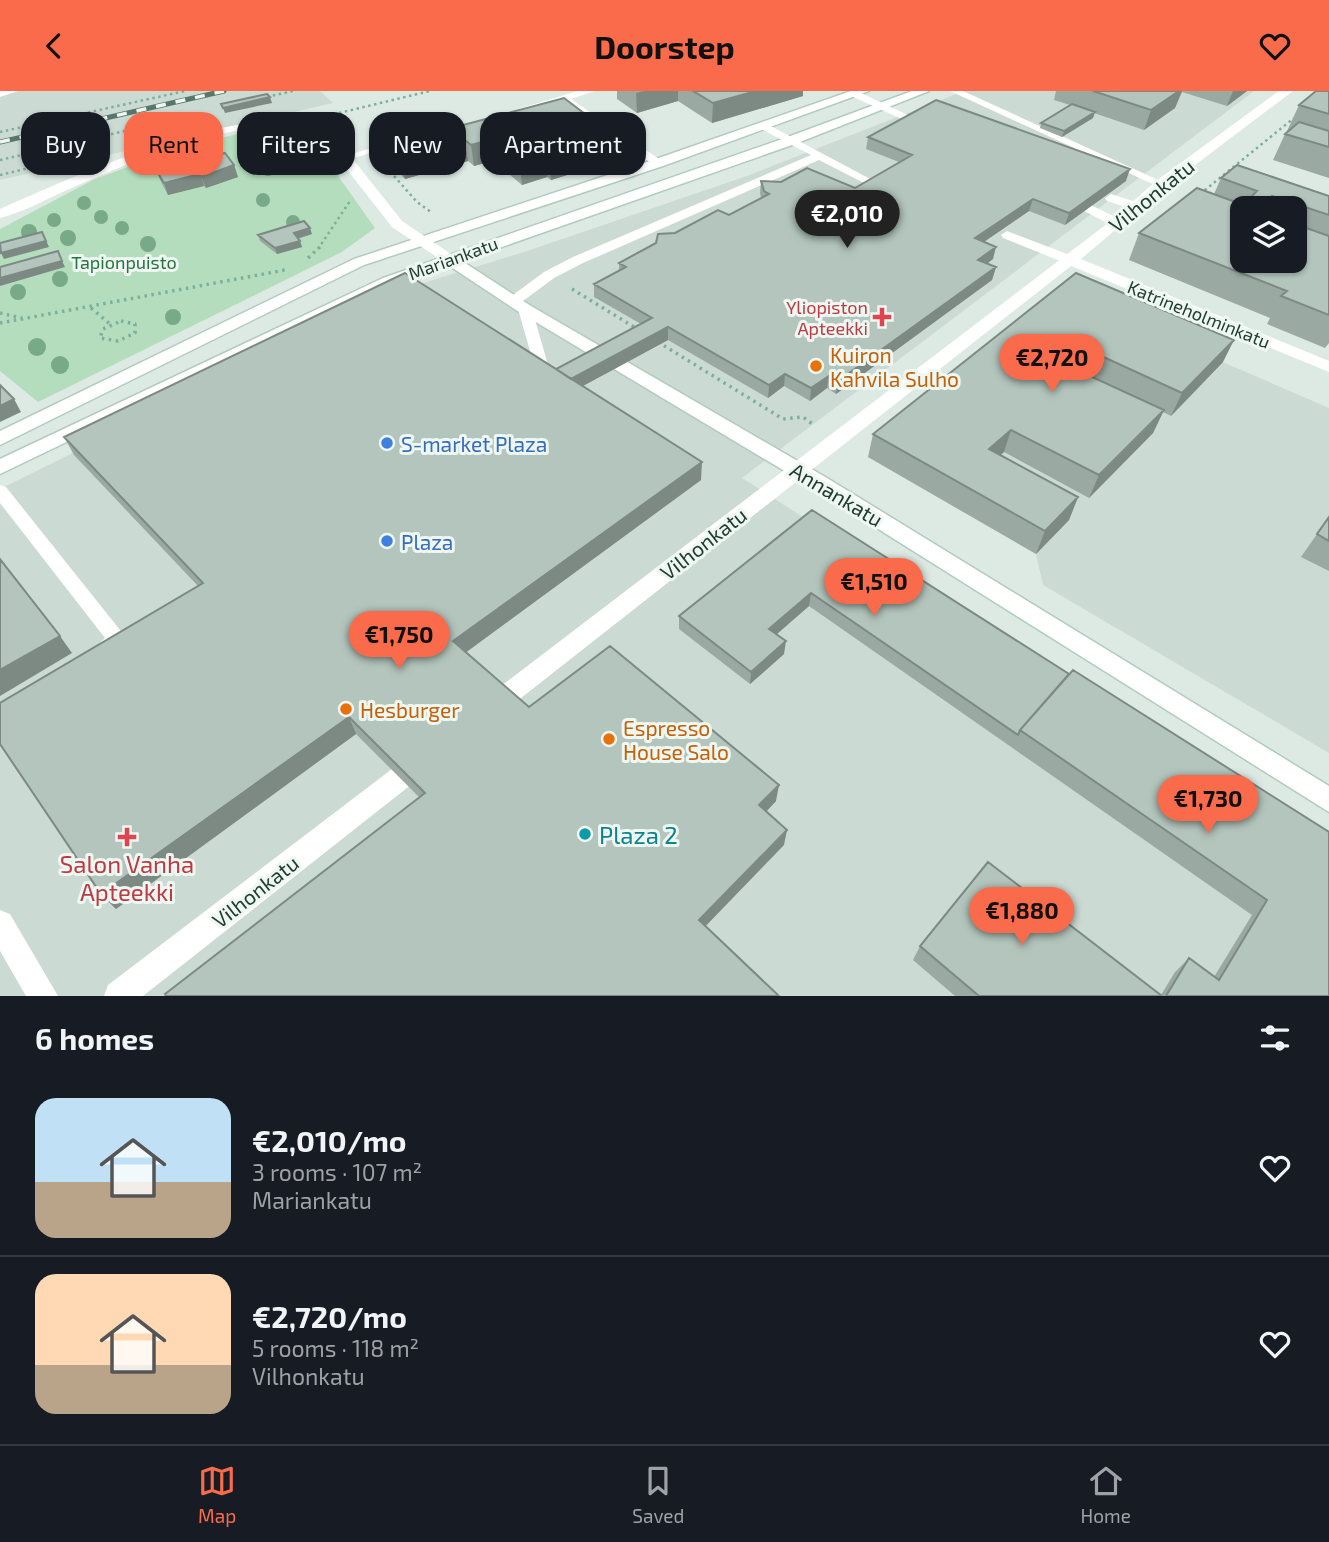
<!DOCTYPE html>
<meta charset="utf-8">
<style>
body{margin:0;font-family:"Exo 2",sans-serif;background:#242831;color:#f1f3f6;height:100vh;display:flex;flex-direction:column;font-size:26px;white-space:nowrap}
*{box-sizing:border-box;margin:0}
p{font-size:23px;color:#9ea1a6}
.icon{flex:none;width:38px;height:38px;fill:none;stroke:currentColor;stroke-width:2;stroke-linecap:round;stroke-linejoin:round}
.map{position:relative;height:905px;overflow:hidden}
.side{display:flex;flex-direction:column;background:#171b24;flex:1}
.side>*{flex:none}
.banner{position:absolute;left:21px;top:21px;width:700px;height:63px;display:flex;gap:14px}
.fabs{position:absolute;left:1230px;top:105px;display:grid;gap:14px}
.fabs a{display:grid;place-items:center;width:77px;height:77px;border-radius:14px;background:#171b24;box-shadow:0 2px 5px #0004;font-size:35px}
.price{position:absolute;translate:-50% -60px;padding:0 16px;border-radius:24px;background:#fa6b4b;color:#111;font-size:23px;line-height:46px;filter:drop-shadow(0 2px 4px #0008)}
.price::after{content:'';position:absolute;left:50%;top:42px;width:21px;height:16px;margin-left:-10px;background:inherit;clip-path:polygon(0 0,100% 0,50% 100%)}
.price.on{background:#222;color:#fff}
ul{padding:0;list-style:none}
li{display:flex;align-items:center;gap:21px;height:175px;padding:0 35px}
li+li{border-top:2px solid #363941}
li span{display:grid;place-items:center;flex:none;width:196px;height:140px;border-radius:21px;color:#555}
li>.icon{margin-inline-start:auto}
span .icon{width:84px;height:84px;fill:#fffc;stroke-width:1}
li b{font-size:30px}
h2{display:flex;justify-content:space-between;align-items:center;height:84px;padding:0 35px;font-size:30px}
.tag{padding:0 24px;border-radius:21px;background:#171b24;box-shadow:0 2px 5px #0004;font-size:24px;line-height:63px}
.tag.on{background:#fa6b4b;color:#111}
header{display:flex;justify-content:space-between;align-items:center;height:91px;padding:0 35px;background:#fa6b4b;color:#111;font-size:32px;font-weight:700}
.dock{display:flex;justify-content:space-around;align-items:center;height:98px;border-top:2px solid #363941;background:#171b24;font-size:19px;color:#9ea1a6}
.dock a{display:grid;justify-items:center;gap:4px}
.dock .on{color:#fa6b4b}
.map>svg:first-child{display:block}
.built{fill:#cbdad2}
.green{fill:#b4ddbd}
.lines{fill:none;stroke-linecap:round;stroke-linejoin:round}
.secondary-casing{stroke:#b0cbbf;stroke-width:3}
.path-far1{stroke:#7cb09c;stroke-width:2.5;stroke-dasharray:2.5 3.5;stroke-linecap:butt}
.path{stroke:#7cb09c;stroke-width:3.5;stroke-dasharray:2.5 4.5;stroke-linecap:butt}
.lane{fill:#fff;fill-rule:evenodd}
.street{fill:#fff;fill-rule:evenodd}
.secondary{fill:#fff;fill-rule:evenodd}
.rail-casing{stroke:#58776c;stroke-width:5}
.rail{stroke:#eef7f2;stroke-width:3.5;stroke-dasharray:10;stroke-linecap:butt}
.tree{fill:#78a989}
.wall{fill:#9aa9a2;fill-rule:evenodd}
.shaded-wall{fill:#7d8a84}
.building{fill:#b3c5bc;stroke:#7d8a84;stroke-width:2}
.health-dot{fill:#e0444e;stroke:#eef7f2;stroke-width:2.5}
.food-dot{fill:#e8710a;stroke:#eef7f2;stroke-width:2.5}
.shop-dot{fill:#3f7fe0;stroke:#eef7f2;stroke-width:2.5}
.culture-dot{fill:#0f9aa8;stroke:#eef7f2;stroke-width:2.5}
.labels{text-anchor:middle;dominant-baseline:central;stroke-width:6;stroke-linejoin:round;paint-order:stroke}
.far-street-label{font-size:18px;fill:#1e3a31;stroke:#eef7f2}
.far-park-label{font-size:18px;fill:#26733f;stroke:#eef7f2}
.far-health-label{font-size:18px;fill:#be3a42;stroke:#eef7f2;text-anchor:end}
.street-label{font-size:21px;fill:#1e3a31;stroke:#eef7f2}
.food-label{font-size:21px;fill:#c56008;stroke:#eef7f2;text-anchor:start}
.shop-label{font-size:21px;fill:#366cbe;stroke:#eef7f2;text-anchor:start}
.near-culture-label{font-size:24px;fill:#0d838f;stroke:#eef7f2;text-anchor:start}
.near-health-label{font-size:24px;fill:#be3a42;stroke:#eef7f2}
</style>
<header><svg class="icon" aria-label="back" viewBox="0 0 24 24"><path d="M15 5l-7 7 7 7"/></svg>Doorstep<svg class="icon" aria-label="heart" viewBox="0 0 24 24"><path d="M12 20l-8-8c-3-5 5-10 8-4 3-6 11-1 8 4z"/></svg></header>
<div class="map">
<svg width="1329" height="905" viewBox="0 0 1329 905">
<rect width="100%" height="100%" fill="#ddeae4"/>
<path class="built" d="M0 0H320L333 12 0 89Z
M964 0H1254L742 387 1329 763V905H0V398L404 198 527 160 747 85Z
M1068 204 1329 317V662L1043 494 1036 463 868 366Z"/>
<path class="green" d="M275 33 304 37 375 137 342 161 38 311 0 280V138L93 89 164 62Z"/>
<g class="lines">
<defs>
<path id="secondary" d="M851 0H869L663 75 364 174 0 354V340L354 168 653 69Z
M912 0H929L795 53 462 170 531 215 827 387 1329 695V721L813 397 519 221 448 174 395 193 0 383V368L383 187 785 47Z"/>
</defs>
<use href="#secondary" class="secondary-casing"/>
<path class="path-far1" d="M267 6 293 0
M339 22 430 0
M0 41 185 0
M0 69 159 32
M0 84 54 71
M394 85 417 111 431 121
M1200 103 1294 27
M318 158 350 110"/>
<path class="path" d="M308 167 320 156
M572 198 639 239
M91 217 110 233
M0 222 22 227
M121 230 135 233V242L118 250 100 247 103 238Z
M0 232 285 179
M658 251 783 328 803 326 814 334"/>
<path class="lane" d="M0 0H18L0 6Z
M578 0H595L571 8 662 70V74H654L562 11 523 21 518 18Z
M950 0H963L1167 93 1157 95Z
M851 1H859L933 36 924 38 851 5Z
M759 33H767L874 90 864 92 819 69 583 172 554 187 519 213H509V207L544 181 573 166 811 64 759 37Z
M408 46 417 48 344 70 338 67Z
M1069 103 1121 129 1123 132 1113 135 1065 110 1063 107Z
M1111 103 1139 112 1141 115 1135 119 1107 110 1105 107Z
M1007 140 1075 166 1076 169 1075 172H1065L1003 147 1001 144Z
M525 214 532 218 552 288 550 291H540L538 288 518 218Z
M0 394 6 396 124 544 127 549 124 554 103 566 96 563 93 558 105 547 0 412Z"/>
<path class="street" d="M1279 0H1293L1166 96 1081 168 1329 270V281L1071 175 498 625 489 628 480 625 477 618 480 611 1112 129 1156 90Z
M289 27 325 33 402 130 454 165 457 168 454 171H444L392 136 316 39C234 25 148 64 74 96 50 106 25 121 0 127V118C93 77 187 35 289 27Z
M422 659 431 662 435 670 431 678 143 905H104L108 894 413 662Z
M0 819 10 823 58 905H26L0 860Z"/>
<use href="#secondary" class="secondary"/>
<defs>
<path id="rail" d="M0 51 224 0"/>
</defs>
<use href="#rail" class="rail-casing"/>
<use href="#rail" class="rail"/>
</g>
<g class="tree">
<circle cx="268" cy="78" r="7"/>
<circle cx="263" cy="109" r="7"/>
<circle cx="84" cy="112" r="7"/>
<circle cx="101" cy="126" r="7"/>
<circle cx="54" cy="129" r="7"/>
<circle cx="293" cy="131" r="7"/>
<circle cx="122" cy="137" r="7"/>
<circle cx="29" cy="141" r="8"/>
<circle cx="68" cy="147" r="8"/>
<circle cx="148" cy="153" r="8"/>
<circle cx="60" cy="188" r="8"/>
<circle cx="18" cy="201" r="8"/>
<circle cx="173" cy="226" r="8"/>
<circle cx="37" cy="256" r="9"/>
<circle cx="60" cy="274" r="9"/>
</g>
<path class="wall" d="M617 0H803V5L712 32 678 10 637 22 617 8Z
M1056 0H1247L1227 15 1182 1 1175 17 1144 39 1094 22 1093 27 1062 46 1040 37 1041 32 1070 14 1054 9Z
M1329 0V87L1273 69 1285 43 1288 40H1287L1299 14Z
M586 36 619 52V68L551 89 547 86 522 94 504 79 503 67 474 75 468 70 405 88 393 75 388 54Z
M868 46 1126 90 1065 134 1029 120 984 151 993 168 987 173 996 176 992 189 836 303 827 297 810 310 784 295 768 307 668 249 583 295 701 389 466 561 529 616 776 710 766 721 784 754 419 706 356 643 116 818 101 803 198 495 74 364 64 346 556 278 641 233 594 206V193L619 179V172L675 142 729 124 761 107 760 102 761 90 855 97 899 71 866 58Z
M234 74 238 86 206 97 204 95 168 104 161 91 156 79Z
M1221 87 1329 105V252L1325 257 1267 233 1270 227 1129 169 1139 142 1214 103ZM1242 117H1295V170Z
M312 143 298 148 302 156 277 163 260 150 258 144Z
M1076 182 1223 271 1171 325 1163 321 1153 342 1089 407 1004 361 1000 364 1078 406 1069 429 1036 463 868 366 873 343Z
M812 419 1069 583 1329 741V905H955L913 869 920 855 1161 904 1175 881 1189 867 1214 886 1252 824 809 515 776 543 784 563 750 593 679 538V525Z
M1329 426V480L1301 466Z"/>
<path class="shaded-wall" d="M644 0H678V10L637 22 636 2Z
M756 0H803V5L712 32 713 12Z
M1179 0H1182L1175 17 1144 39 1151 19Z
M1233 0H1247L1227 15Z
M270 6 272 12 225 22 223 17Z
M1095 21 1093 27 1062 46 1064 40Z
M585 23 586 43 530 54 528 53 529 59 502 62 503 67 474 75 471 54Z
M465 49 468 70 405 88 401 67Z
M619 52V68L551 89 549 72Z
M545 69 547 86 522 94 520 77Z
M234 74 238 86 206 97 201 86Z
M1130 78 1126 90 1065 134 1069 122Z
M200 83 204 95 168 104 164 92Z
M1272 105 1267 117H1263L1267 110Z
M1033 108 1029 120 972 159 975 147Z
M310 137 312 143 295 148 294 142Z
M42 141 49 156 4 168 1 162Z
M300 150 302 156 277 163 275 157Z
M996 156 993 168 975 181 978 169Z
M62 170 65 176 0 195V187Z
M996 176 992 189 836 303 838 290Z
M668 236V249L568 303 567 290Z
M1234 249 1223 271 1171 325 1182 302Z
M1097 263 1088 286 1079 280Z
M785 283 784 295 768 307 769 294Z
M829 285 827 297 810 310 811 297Z
M14 308 21 321 0 331V315Z
M1164 319 1153 342 1089 407 1099 384Z
M1011 339 1004 361 982 381 989 358Z
M702 371 701 389 457 568 453 550Z
M1078 406 1069 429 1036 463 1045 440Z
M811 502 809 515 768 551 769 538Z
M60 545 72 562 0 605V579Z
M786 550 784 563 750 593 751 581Z
M349 626 356 643 116 818 101 803Z
M779 694 776 710 756 731 759 714Z
M787 739 784 754 698 843 699 829Z"/>
<path class="building" d="M693 0H756L713 12Z
M1093 0H1179L1151 19Z
M1316 0H1329V23L1299 14Z
M267 3 270 6 223 17 221 13Z
M564 7 585 23 471 54 465 49 401 67 388 54Z
M936 9 1130 78 1069 122 1033 108 975 147 996 156 978 169 996 176 838 290 829 285 811 297 785 283 769 294 668 236 571 288 556 278 652 227 594 193 626 176 619 172 656 152 658 143 675 142 718 119 729 124 769 103 764 100 761 90 781 91 807 77 855 97 912 64 868 46Z
M1072 13 1095 21 1064 40 1041 32Z
M1299 31 1329 40V56L1285 43Z
M594 34 619 52 549 72 545 69 520 77 502 62 530 54 528 53Z
M225 62 234 74 201 86 200 83 164 92 156 79Z
M1237 74 1329 105V124L1272 105 1267 110 1252 105 1257 100 1221 87Z
M1197 97 1252 117H1242V170H1295V133L1329 145V224L1281 205 1287 200 1139 142Z
M304 130 310 137 294 142 300 150 275 157 258 144Z
M42 141 46 150 1 162 0 152Z
M58 160 62 170 0 187V176Z
M405 182 702 371 453 550 529 616 610 555 779 694 759 714 787 739 699 829 779 905H166L165 903 425 702 349 626 101 803 0 653V612L203 492 64 346Z
M1076 182 1234 249 1182 302 1097 263 1079 280 1164 319 1099 384 1011 339 989 358 1078 406 1045 440 873 343Z
M0 294 14 308 0 315Z
M812 419 1069 583 1020 639 1018 644 811 502 769 538 786 550 751 581 679 525Z
M1329 426V450L1317 443Z
M0 468 60 545 0 579Z
M1073 579 1329 741V905H1166L1189 867 1219 889 1267 809 1020 639Z
M988 771 1162 905H979L920 855Z"/>
<g class="health-dot">
<path d="M878.5 215.5h7v7h7v7h-7v7h-7v-7h-7v-7h7z"/>
<path d="M123.5 735.5h7v7h7v7h-7v7h-7v-7h-7v-7h7z"/>
</g>
<g class="food-dot">
<circle cx="816" cy="275" r="7"/>
<circle cx="346" cy="618" r="7"/>
<circle cx="609" cy="648" r="7"/>
</g>
<g class="shop-dot">
<circle cx="387" cy="352" r="7"/>
<circle cx="387" cy="450" r="7"/>
</g>
<circle class="culture-dot" cx="585" cy="743" r="7"/>
<g class="labels">
<g class="far-street-label">
<text transform="translate(453 167) rotate(-20)">Mariankatu</text>
<text transform="translate(1199 223) rotate(22)">Katrineholminkatu</text>
</g>
<g class="far-park-label">
<text x="124" y="171">Tapionpuisto</text>
</g>
<g class="far-health-label">
<text x="868" y="216">Yliopiston<tspan x="868" dy="21">Apteekki</tspan></text>
</g>
<g class="street-label">
<text transform="translate(1151 104) rotate(-39)">Vilhonkatu</text>
<text transform="translate(837 403) rotate(31)">Annankatu</text>
<text transform="translate(703 452) rotate(-38)">Vilhonkatu</text>
<text transform="translate(255 800) rotate(-38)">Vilhonkatu</text>
</g>
<g class="food-label">
<text x="830" y="263">Kuiron<tspan x="830" dy="24">Kahvila Sulho</tspan></text>
<text x="360" y="618">Hesburger</text>
<text x="623" y="636">Espresso<tspan x="623" dy="24">House Salo</tspan></text>
</g>
<g class="shop-label">
<text x="401" y="352">S-market Plaza</text>
<text x="401" y="450">Plaza</text>
</g>
<g class="near-culture-label">
<text x="599" y="743">Plaza 2</text>
</g>
<g class="near-health-label">
<text x="127" y="772">Salon Vanha<tspan x="127" dy="28">Apteekki</tspan></text>
</g>
</g>
</svg>
<div class="fabs">
<a><svg class="icon" aria-label="layers" viewBox="0 0 24 24"><path d="M12 4l9 5-9 5-9-5zM3 14l9 5 9-5"/></svg></a>
</div>
<b class="price on" style="left:847px;top:159px">€2,010</b>
<b class="price" style="left:1052px;top:303px">€2,720</b>
<b class="price" style="left:874px;top:527px">€1,510</b>
<b class="price" style="left:399px;top:580px">€1,750</b>
<b class="price" style="left:1208px;top:744px">€1,730</b>
<b class="price" style="left:1022px;top:856px">€1,880</b>
<div class="banner">
<a class="tag">Buy</a>
<a class="tag on">Rent</a>
<a class="tag">Filters</a>
<a class="tag">New</a>
<a class="tag">Apartment</a>
</div>
</div>
<section class="side">
<h2>6 homes<svg class="icon" aria-label="filters" viewBox="0 0 24 24"><path d="M4 7h16M4 17h16"/><circle cx="9" cy="7" r="2"/><circle cx="15" cy="17" r="2"/></svg></h2>
<ul>
<li><span style="background:linear-gradient(#bfe0f5 60%,#b9a48a 0)"><svg class="icon" aria-label="home" viewBox="0 0 24 24"><path d="M3 11l9-7 9 7M6 9v11h12V9"/></svg></span><div><b>€2,010/mo</b><p>3 rooms · 107 m²</p><p>Mariankatu</p></div><svg class="icon" aria-label="heart" viewBox="0 0 24 24"><path d="M12 20l-8-8c-3-5 5-10 8-4 3-6 11-1 8 4z"/></svg></li>
<li><span style="background:linear-gradient(#ffd9b3 65%,#b9a48a 0)"><svg class="icon" aria-label="home" viewBox="0 0 24 24"><path d="M3 11l9-7 9 7M6 9v11h12V9"/></svg></span><div><b>€2,720/mo</b><p>5 rooms · 118 m²</p><p>Vilhonkatu</p></div><svg class="icon" aria-label="heart" viewBox="0 0 24 24"><path d="M12 20l-8-8c-3-5 5-10 8-4 3-6 11-1 8 4z"/></svg></li>
</ul>
</section>
<nav class="dock">
<a class="on"><svg class="icon" aria-label="map" viewBox="0 0 24 24"><path d="M3 6l6-2 6 2 6-2v14l-6 2-6-2-6 2zM9 4v14M15 6v14"/></svg>Map</a>
<a><svg class="icon" aria-label="saved" viewBox="0 0 24 24"><path d="M7 4h10v16l-5-4-5 4z"/></svg>Saved</a>
<a><svg class="icon" aria-label="home" viewBox="0 0 24 24"><path d="M3 11l9-7 9 7M6 9v11h12V9"/></svg>Home</a>
</nav>
